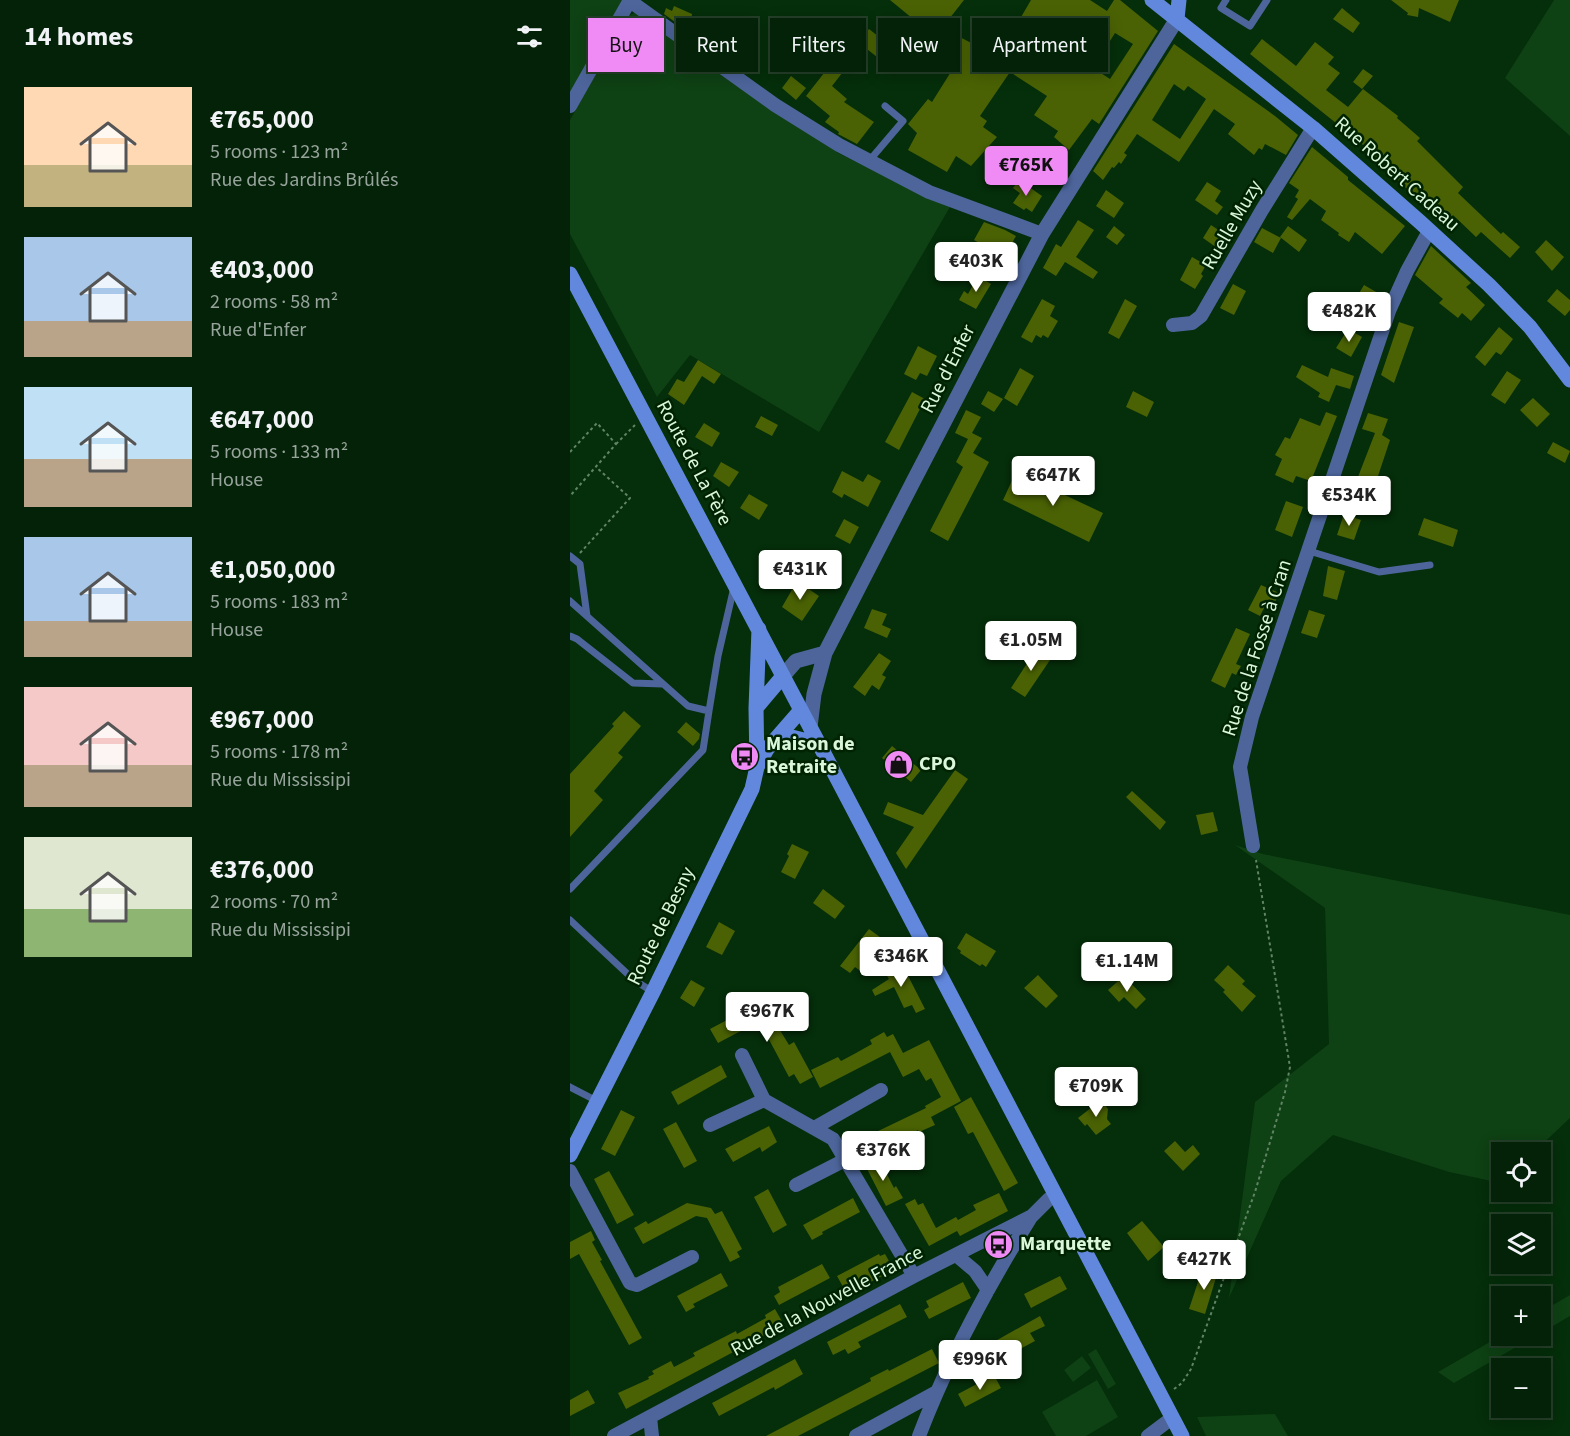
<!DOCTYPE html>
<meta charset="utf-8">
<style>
body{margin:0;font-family:"Source Sans 3",sans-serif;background:#0d2a12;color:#f1f3f6;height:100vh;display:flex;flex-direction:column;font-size:22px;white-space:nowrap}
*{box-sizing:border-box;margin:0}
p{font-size:20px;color:#97a49c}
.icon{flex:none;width:33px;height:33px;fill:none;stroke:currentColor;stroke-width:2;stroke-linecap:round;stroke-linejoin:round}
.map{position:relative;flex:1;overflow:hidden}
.drawer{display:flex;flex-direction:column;background:#042208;width:570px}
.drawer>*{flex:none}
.banner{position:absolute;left:18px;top:18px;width:570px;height:54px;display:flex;gap:12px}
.controls{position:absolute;left:921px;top:1142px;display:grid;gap:12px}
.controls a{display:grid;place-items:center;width:60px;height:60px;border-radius:0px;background:#042208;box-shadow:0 3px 15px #0003,0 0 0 2px #253f29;font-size:30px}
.price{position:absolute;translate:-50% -51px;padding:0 14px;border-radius:6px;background:#fff;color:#222;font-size:20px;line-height:39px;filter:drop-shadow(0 2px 3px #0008)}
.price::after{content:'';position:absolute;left:50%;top:36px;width:18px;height:14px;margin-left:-9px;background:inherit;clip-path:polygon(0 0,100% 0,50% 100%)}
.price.selected{background:#f08bf6;color:#111}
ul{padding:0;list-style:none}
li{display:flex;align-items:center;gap:18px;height:150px;padding:0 24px}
li span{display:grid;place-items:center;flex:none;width:168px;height:120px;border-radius:0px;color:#555}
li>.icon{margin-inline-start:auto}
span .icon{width:72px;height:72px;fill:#fffc;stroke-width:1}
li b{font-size:26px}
h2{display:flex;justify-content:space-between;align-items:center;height:72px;padding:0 24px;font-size:26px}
.tag{padding:0 21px;border-radius:0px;background:#042208;box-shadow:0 3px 15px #0003,0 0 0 2px #253f29;font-size:21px;line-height:54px}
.tag.selected{background:#f08bf6;color:#111}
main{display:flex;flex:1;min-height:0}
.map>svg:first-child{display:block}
.green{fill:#0e4114}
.building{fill:#4a6204;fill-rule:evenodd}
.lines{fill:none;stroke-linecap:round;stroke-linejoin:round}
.path{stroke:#618464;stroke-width:2;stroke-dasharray:3 3;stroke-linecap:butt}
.service{stroke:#4d659b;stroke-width:7}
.minor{stroke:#4d659b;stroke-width:14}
.tertiary{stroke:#4d659b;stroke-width:15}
.secondary{stroke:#6288de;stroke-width:15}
.labels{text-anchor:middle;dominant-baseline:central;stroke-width:5;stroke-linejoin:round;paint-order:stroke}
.street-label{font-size:20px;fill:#dbf7db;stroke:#002302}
.poi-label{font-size:20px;font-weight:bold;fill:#dbf7db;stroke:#002302;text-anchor:start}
</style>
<main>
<section class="drawer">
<h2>14 homes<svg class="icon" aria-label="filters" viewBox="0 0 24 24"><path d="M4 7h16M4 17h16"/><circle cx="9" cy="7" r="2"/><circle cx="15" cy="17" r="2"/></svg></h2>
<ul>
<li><span style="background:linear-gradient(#ffd9b3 65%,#c2b280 0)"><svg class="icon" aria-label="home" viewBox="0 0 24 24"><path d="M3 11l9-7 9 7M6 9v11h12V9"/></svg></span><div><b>€765,000</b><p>5 rooms · 123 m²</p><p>Rue des Jardins Brûlés</p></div></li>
<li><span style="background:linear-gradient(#a9c7e8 70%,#b9a48a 0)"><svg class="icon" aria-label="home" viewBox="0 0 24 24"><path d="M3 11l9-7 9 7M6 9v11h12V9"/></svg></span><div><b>€403,000</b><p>2 rooms · 58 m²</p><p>Rue d'Enfer</p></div></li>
<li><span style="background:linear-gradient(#bfe0f5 60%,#b9a48a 0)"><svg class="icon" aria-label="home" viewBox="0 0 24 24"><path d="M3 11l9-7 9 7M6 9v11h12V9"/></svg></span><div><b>€647,000</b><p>5 rooms · 133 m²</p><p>House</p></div></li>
<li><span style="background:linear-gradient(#a9c7e8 70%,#b9a48a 0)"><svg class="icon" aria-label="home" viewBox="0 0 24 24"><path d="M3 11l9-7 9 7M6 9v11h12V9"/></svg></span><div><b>€1,050,000</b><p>5 rooms · 183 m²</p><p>House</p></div></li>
<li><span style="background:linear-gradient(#f6c9c9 65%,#b9a48a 0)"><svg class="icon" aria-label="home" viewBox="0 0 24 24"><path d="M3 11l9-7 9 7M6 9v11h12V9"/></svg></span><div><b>€967,000</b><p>5 rooms · 178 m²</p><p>Rue du Mississipi</p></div></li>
<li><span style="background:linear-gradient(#dfe7d0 60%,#8fb573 0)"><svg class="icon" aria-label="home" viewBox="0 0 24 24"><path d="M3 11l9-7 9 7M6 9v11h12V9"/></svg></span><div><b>€376,000</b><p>2 rooms · 70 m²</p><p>Rue du Mississipi</p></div></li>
</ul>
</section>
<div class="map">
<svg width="1000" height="1436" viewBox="0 0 1000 1436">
<rect width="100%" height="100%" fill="#052e0a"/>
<path class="green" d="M0 0H54L0 96Z
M984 0H1000V136L935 78Z
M66 12 268 153 380 207 249 432 120 355 87 397 0 234V120L58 16Z
M665 845 693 854 1000 915V1118L964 1152H932L931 1183 879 1172 763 1135 711 1181 659 1298 685 1102 759 1044 755 908Z
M1000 1295V1316L971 1333V1312Z
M932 1335H967L884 1383 868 1372Z
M526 1349 546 1384 538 1389 518 1354Z
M512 1356 521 1368 503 1382 494 1370Z
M527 1380 548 1417 516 1436H486L472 1412Z
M705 1414 718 1436H636L627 1417Z"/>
<path class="building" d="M320 0H394L372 28 421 53 431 37 437 41 461 0H520L537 11 544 0H550L588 31 529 124 522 119 499 150 484 137 488 131 464 115 477 96 440 72 410 116 417 121 413 127 427 137 401 166 386 156 377 172 338 150 347 133 338 124 358 99 362 102 384 67 352 40 359 32ZM463 30 508 58 497 74 459 72 443 64ZM545 33 563 44 540 79 523 68Z
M821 0H889L880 22 849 8 848 17 837 15 838 13Z
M104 6 122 14 121 23 125 26 120 33 94 14 96 8 102 11Z
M772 8 790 23 783 33 763 19Z
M299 29 318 44 307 57 288 42Z
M692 39 726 66 745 42 764 57 758 64 770 73 756 90 778 107 793 89 828 116 827 118 850 138 847 141 893 187 888 193 931 234 933 232 950 247 940 258 911 232 906 237 883 215 874 226 792 144 680 54Z
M604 44 705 116 728 135 716 155 695 144 692 150 689 148 684 155 658 134 665 124 644 109 609 162 567 134 554 153 557 155 551 164 549 162 544 168 542 167 533 180 523 171ZM604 84 614 91 618 86 636 99 610 139 582 120Z
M265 59 276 68 262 86 277 99 274 102 304 122 287 144 268 134 269 132 255 122 260 116 236 96Z
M793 69 803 76 792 89 783 82Z
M221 76 236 88 226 100 212 88Z
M742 147 778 177V180L835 226 812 254 785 232 779 242 768 235 769 233 751 220 756 211 740 199 722 220 717 217 728 199 725 197 729 190 719 183Z
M449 180 472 196 462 212 456 208 454 210 443 203 450 193 443 188Z
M637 182 651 191 645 201 653 207 647 215 625 200Z
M536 190 554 203 544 218 526 206Z
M508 220 524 230 506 257 528 272 523 279 495 262 486 276 473 268 486 244 491 247Z
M414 222 435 230 446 236 434 257 404 240Z
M641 225 659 237 650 250 633 238Z
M544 226 555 235 547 245 536 237Z
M718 226 737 240 729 252 710 237Z
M692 228 711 238 703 253 684 242Z
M976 240 994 257 982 271 965 252Z
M861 246 901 283 896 287 915 305 901 321 892 313 888 318 869 303 873 299 845 275Z
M622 257 636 265 631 274 633 276 625 289 610 280Z
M408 276 421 284 406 309 389 300 394 291 398 294Z
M663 284 676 291 664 315 650 308Z
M794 285 808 293 796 314 782 305Z
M987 289 1000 300V310L995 316 977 301Z
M472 299 485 306 480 316 488 321 478 338 473 335 471 338 466 335 462 343 451 337Z
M555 299 567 306 549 339 538 333Z
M829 322 844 327 824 383 811 375Z
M929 327 943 339 931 355 926 352 915 366 905 357Z
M778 329 792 337 781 357 766 348Z
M348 346 367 356 357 376 350 373 346 380 334 374Z
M128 360 151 374 144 384 132 376 114 405 98 394 107 379 114 382Z
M732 365 758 377 761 368 784 376 780 389 766 385 759 402 748 397 750 393 726 377Z
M450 368 464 376 447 406 434 398Z
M937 371 951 380 935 404 921 395Z
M418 391 433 399 424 412 411 404Z
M563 391 584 402 577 417 556 407Z
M342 392 355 399 329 450 315 442Z
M963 398 980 414 967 427 950 410Z
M396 410 411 417 402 433 412 438 403 453 419 462 378 541 360 531 393 467 386 462 398 439 385 433Z
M756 412 767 416 741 481 726 476 723 483 705 475 712 459 705 455 715 437 720 439 730 418 750 426Z
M798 413 818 419 812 435 820 440 804 488 786 482 805 433 792 429Z
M191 416 208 425 202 436 185 427Z
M134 423 150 433 142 447 125 437Z
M983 442 1000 451 995 463 977 453Z
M151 462 169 472 159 487 143 476Z
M272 471 293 482 298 474 311 481 298 507 274 494 272 498 262 492Z
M446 472 533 513 519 542 433 500Z
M179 494 198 505 189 520 170 508Z
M716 501 733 507 722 537 705 530Z
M774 514 791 520 784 540 767 535Z
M854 518 888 530 883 547 848 535Z
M274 519 289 527 280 544 265 536Z
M257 557 270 563 261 581 248 576Z
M758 566 775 571 767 600 753 596Z
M227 581 249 596 232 621 212 607Z
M691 585 709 593 702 609 695 606 690 616 678 610Z
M302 609 317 614 312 625 321 629 317 638 294 628Z
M739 610 755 615 747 638 731 633Z
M666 628 680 634 666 664 671 666 666 675 662 673 655 688 641 681Z
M469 645 478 652 476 656 480 660 455 697 441 688Z
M309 653 321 661 312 675 316 677 309 690 302 685 295 696 283 687Z
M54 711 71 726 48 753 53 757 24 791 33 800 0 837V774L44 726 42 724Z
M116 722 130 734 129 739 123 746 107 732Z
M322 746 351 770 341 782 312 758Z
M385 770 398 779 336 869 326 853 344 827 313 814 318 802 353 815Z
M562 791 596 822 590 830 556 797Z
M643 812 648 831 631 835 626 815Z
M222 844 239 852 225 879 211 872 219 856 217 854Z
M253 889 275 906 265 919 243 903Z
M149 922 165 931 152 955 136 947Z
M299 929 314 940 292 972 285 967 280 973 270 966Z
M396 933 426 951 416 967 412 964 410 966 390 953 391 951 387 948Z
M332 964 355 1009 346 1013 342 1005 334 1008 324 987 305 996 302 990 319 979 316 974 319 973V971Z
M658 965 675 981 672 984 686 996 672 1012 653 992 655 990 644 980Z
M468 975 488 996 476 1008 454 988Z
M554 976 576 999 566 1009 554 997 549 1002 538 990Z
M121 980 135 988 124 1007 110 998Z
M176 1010 182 1020 190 1015 205 1029 208 1027 219 1045 224 1042 243 1077 230 1084 224 1074 219 1077 196 1034 184 1024 148 1043 140 1029Z
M314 1032 317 1037 323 1034 333 1053 359 1040 391 1101 361 1117 365 1125 349 1132 348 1130 324 1143 325 1145 314 1151 304 1133 356 1108 355 1106 371 1097 361 1078 356 1081 349 1069 333 1077 320 1052 250 1088 241 1070 268 1057 271 1061 286 1053 302 1044 300 1040Z
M151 1065 157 1077 108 1105 101 1092Z
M401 1097 448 1183 434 1191 403 1132 398 1134 384 1107Z
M531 1100 538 1109 537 1119 541 1124 526 1135 517 1124 515 1126 508 1118Z
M51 1110 65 1117 45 1156 31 1149Z
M106 1122 127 1161 114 1168 93 1129Z
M199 1126 207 1142 192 1152 190 1147 163 1162 155 1149Z
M605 1141 615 1152 623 1145 630 1154 613 1171 594 1151Z
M307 1155 324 1188 326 1186 333 1198 316 1206 294 1163Z
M39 1171 64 1215 47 1224 24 1179Z
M198 1189 217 1225 203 1233 184 1197Z
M429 1193 438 1211 390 1236 387 1231 359 1246 335 1204 345 1199 348 1205 353 1203 366 1228 386 1217 388 1220 406 1210 403 1205Z
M283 1198 290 1212 252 1232 253 1234 242 1240 233 1225Z
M117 1203 141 1208 145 1214 152 1211 172 1249 167 1252 170 1257 160 1262 137 1218 126 1216 73 1244 64 1228 76 1221 78 1224Z
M572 1221 594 1247 578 1261 557 1233Z
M21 1231 25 1240 22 1242 32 1260 30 1261 72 1338 59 1345 9 1254 0 1259V1242Z
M309 1254 310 1256 315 1254 324 1270 277 1294 267 1276Z
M252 1264 260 1278 209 1305 204 1296 210 1292 208 1287Z
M633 1267 648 1271 635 1314 619 1309Z
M151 1273 158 1286 123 1304 125 1307 116 1312 107 1296Z
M490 1276 497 1289 461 1308 454 1294Z
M393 1282 401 1298 359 1319 354 1310 359 1307 356 1301Z
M330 1304 337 1317 288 1342 291 1347 278 1354 275 1349 263 1355 257 1342Z
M205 1309 214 1325 56 1409 48 1393 79 1379 78 1377 84 1374 82 1371 101 1361 104 1367 125 1356 123 1353 166 1331 167 1334 196 1318 195 1315Z
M470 1316 475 1326 460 1333 465 1341 450 1349 448 1346 420 1361 413 1348Z
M362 1349 369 1363 228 1436H196L301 1381 300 1378 318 1369 319 1371Z
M225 1359 233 1374 205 1390 204 1387 149 1416 142 1403Z
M424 1375 431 1388 395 1407 388 1394Z
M18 1390 25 1403 0 1416V1400Z"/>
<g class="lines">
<path class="path" d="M46 444 65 425
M0 452 27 423 46 444 0 496
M10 553 60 498 26 467
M604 1389 612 1383 621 1369 685 1192 715 1092 720 1067 686 860"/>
<path class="service" d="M656 0 651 8 680 26 697 0
M299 161 333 121 315 106
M739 551 809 572 860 565
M0 556 10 564 17 616
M0 601 118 706 139 711 148 656 164 587
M0 636 7 639 63 683 92 684
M0 889 133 750 139 711
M0 920 64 980 83 992
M0 1087 27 1101"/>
<path class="minor" d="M60 1 205 105 269 145 359 192 472 234
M0 106 60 0
M603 325 622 323 631 316 692 210 743 128
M683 846 670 767 682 717 819 311 837 271 859 231
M172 1055 194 1100
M140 1125 194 1100 263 1139 344 1276
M244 1128 311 1090
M0 1171 60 1283 67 1285 122 1257
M226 1185 275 1160
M386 1255 405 1271 418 1290
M80 1417 82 1436
M44 1436 344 1276 462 1216 479 1199 486 1196
M286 1436 365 1393
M349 1436C378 1360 418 1286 461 1217
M578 1436 602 1418"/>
<path class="tertiary" d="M213 676 226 661 255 653
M240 727 244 694 255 653 344 480 472 234 607 19"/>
<path class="secondary" d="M582 0 743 128 850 222 919 285 960 327 1000 380
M607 19 609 0
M0 274 249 744 612 1436
M186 708 213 676
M210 734 249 744
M187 767 197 749 231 710
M0 1155 83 992 182 789 187 767 186 708 189 629"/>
</g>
<defs>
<symbol id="bus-disc" viewBox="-11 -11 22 22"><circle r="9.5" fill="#f08bf6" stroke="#002302"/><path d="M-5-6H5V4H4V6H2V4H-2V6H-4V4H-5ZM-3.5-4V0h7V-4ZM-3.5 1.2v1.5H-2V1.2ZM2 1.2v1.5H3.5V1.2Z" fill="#111"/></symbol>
<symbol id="shop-disc" viewBox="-11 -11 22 22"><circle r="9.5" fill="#f08bf6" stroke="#002302"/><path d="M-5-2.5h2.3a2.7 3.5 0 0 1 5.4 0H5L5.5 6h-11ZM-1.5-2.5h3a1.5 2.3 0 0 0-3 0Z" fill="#111"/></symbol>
</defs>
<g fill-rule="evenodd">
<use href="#bus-disc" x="158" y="740" width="33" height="33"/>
<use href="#shop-disc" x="312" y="748" width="33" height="33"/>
<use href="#bus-disc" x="412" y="1228" width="33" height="33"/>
</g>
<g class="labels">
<g class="street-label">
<text transform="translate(827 174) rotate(42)">Rue Robert Cadeau</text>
<text transform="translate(662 225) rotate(-60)">Ruelle Muzy</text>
<text transform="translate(378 369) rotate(-63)">Rue d'Enfer</text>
<text transform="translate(124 463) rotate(62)">Route de La Fère</text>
<text transform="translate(687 648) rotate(-72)">Rue de la Fosse à Cran</text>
<text transform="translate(91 926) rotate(-64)">Route de Besny</text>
<text transform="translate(257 1301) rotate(-28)">Rue de la Nouvelle France</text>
</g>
<g class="poi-label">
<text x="196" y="744">Maison de<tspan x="196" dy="23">Retraite</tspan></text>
<text x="349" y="764">CPO</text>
<text x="450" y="1244">Marquette</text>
</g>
</g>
</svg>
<div class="controls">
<a><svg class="icon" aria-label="locate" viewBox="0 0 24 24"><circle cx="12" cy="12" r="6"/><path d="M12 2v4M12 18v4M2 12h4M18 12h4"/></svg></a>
<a><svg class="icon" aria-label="layers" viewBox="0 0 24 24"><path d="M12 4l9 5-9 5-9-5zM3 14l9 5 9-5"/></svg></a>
<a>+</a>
<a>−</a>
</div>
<b class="price selected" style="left:456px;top:197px">€765K</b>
<b class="price" style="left:406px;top:293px">€403K</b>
<b class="price" style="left:779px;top:343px">€482K</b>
<b class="price" style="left:483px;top:507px">€647K</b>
<b class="price" style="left:779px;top:527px">€534K</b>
<b class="price" style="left:230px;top:601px">€431K</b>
<b class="price" style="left:461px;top:672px">€1.05M</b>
<b class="price" style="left:331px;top:988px">€346K</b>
<b class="price" style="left:557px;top:993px">€1.14M</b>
<b class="price" style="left:197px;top:1043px">€967K</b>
<b class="price" style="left:526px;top:1118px">€709K</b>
<b class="price" style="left:313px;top:1182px">€376K</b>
<b class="price" style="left:634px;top:1291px">€427K</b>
<b class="price" style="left:410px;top:1391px">€996K</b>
<div class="banner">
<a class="tag selected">Buy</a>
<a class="tag">Rent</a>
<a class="tag">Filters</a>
<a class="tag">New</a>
<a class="tag">Apartment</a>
</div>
</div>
</main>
